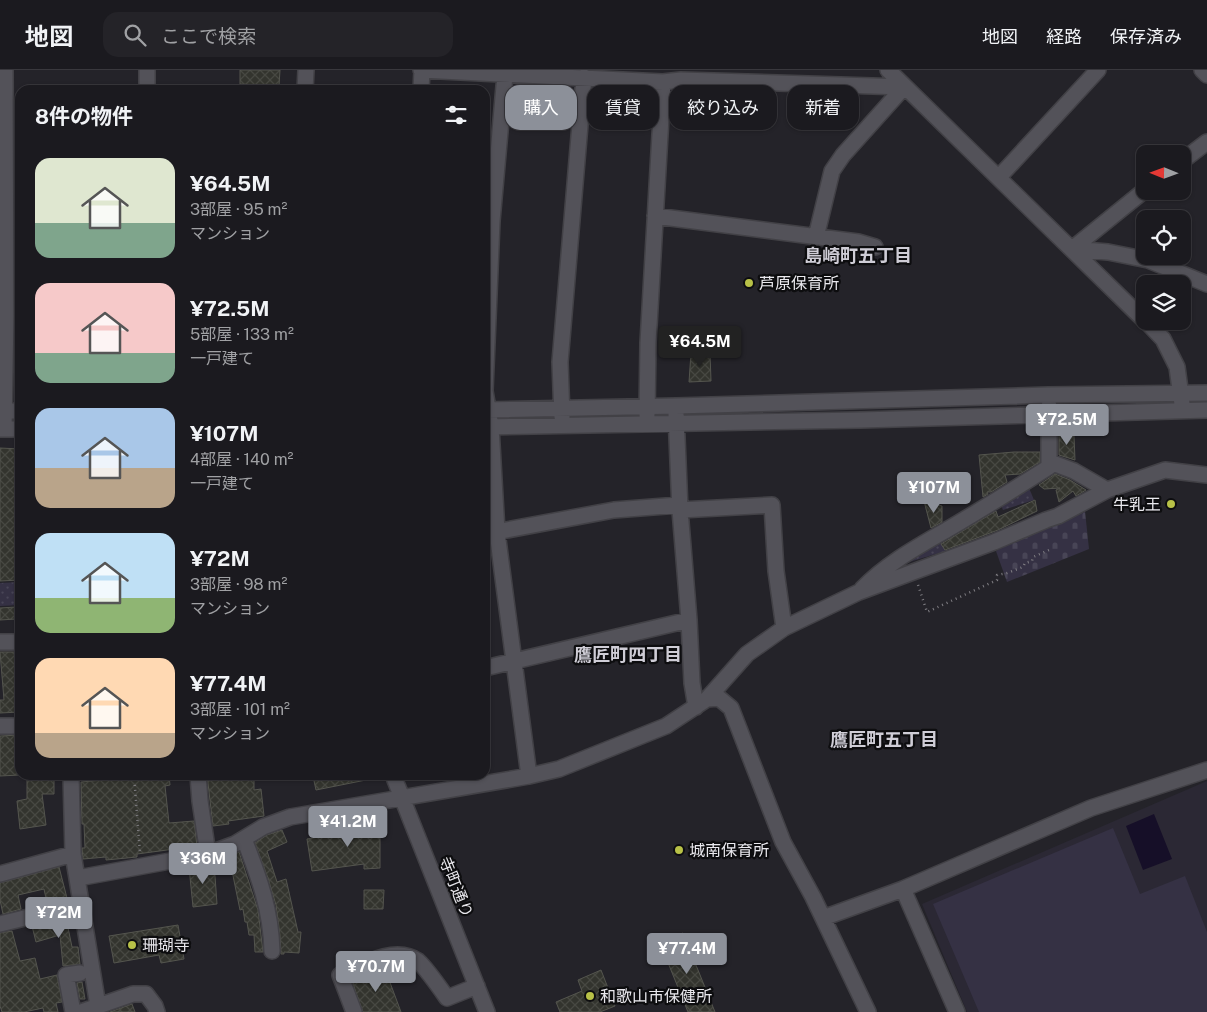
<!DOCTYPE html>
<html lang="ja">
<meta charset="utf-8">
<style>
body{margin:0;font-family:"Public Sans","Noto Sans JP",sans-serif;background:#242328;color:#f1f3f6;height:100vh;display:flex;flex-direction:column;font-size:19px;white-space:nowrap}
*{box-sizing:border-box;margin:0}
p{font-size:16px;color:#a0a1a4}
.icon{flex:none;width:28px;height:28px;fill:none;stroke:currentColor;stroke-width:2;stroke-linecap:round;stroke-linejoin:round}
.map{position:relative;flex:1;overflow:hidden}
.sheet{position:absolute;left:15px;top:15px;width:475px;height:695px;display:flex;flex-direction:column;background:#1b1a1f;border-radius:15px;box-shadow:0 1px 4px #0004,0 0 0 1px #39383d}
.sheet>*{flex:none}
.guide{position:absolute;left:505px;top:15px;width:475px;height:45px;display:flex;gap:10px}
.needle{width:32px;rotate:271deg}
.tools{position:absolute;left:1136px;top:75px;display:grid;gap:10px}
.tools a{display:grid;place-items:center;width:55px;height:55px;border-radius:10px;background:#1b1a1f;box-shadow:0 1px 4px #0004,0 0 0 1px #39383d;font-size:25px}
.price{position:absolute;translate:-50% -42px;padding:0 11px;border-radius:5px;background:#8c9099;color:#fff;font-size:16px;line-height:32px;filter:drop-shadow(0 1px 2px #0008)}
.price::after{content:'';position:absolute;left:50%;top:30px;width:15px;height:11px;margin-left:-8px;background:inherit;clip-path:polygon(0 0,100% 0,50% 100%)}
.price.current{background:#222;color:#fff}
ul{padding:0;list-style:none}
li{display:flex;align-items:center;gap:15px;height:125px;padding:0 20px}
li span{display:grid;place-items:center;flex:none;width:140px;height:100px;border-radius:15px;color:#555}
li>.icon{margin-inline-start:auto}
span .icon{width:60px;height:60px;fill:#fffc;stroke-width:1}
li b{font-size:21px}
h2{display:flex;justify-content:space-between;align-items:center;height:60px;padding:0 20px;font-size:21px}
.pill{padding:0 18px;border-radius:15px;background:#1b1a1f;box-shadow:0 1px 4px #0004,0 0 0 1px #39383d;font-size:18px;line-height:45px}
.pill.current{background:#8c9099;color:#fff}
header{display:flex;align-items:center;gap:30px;box-sizing:border-box;height:70px;padding:0 25px;background:#1b1a1f;border-bottom:1px solid #39383d}
header strong{font-size:24px}
nav{display:flex;gap:28px;margin-inline-start:auto;font-size:18px}
.search{width:350px;height:45px;background:#242328;display:flex;align-items:center;gap:12px;box-sizing:border-box;padding:0 18px;border-radius:15px;color:#a0a1a4;font-size:19px}
.map>svg:first-child{display:block}
.built{fill:#2b2834}
.grass{fill:url(#grass-dots)}
.cemetery{fill:url(#cemetery-stones)}
.pitch{fill:#353144}
.water{fill:#160f28}
.building{fill:url(#building-cross-hatch);stroke:#54554e}
.lines{fill:none;stroke-linecap:round;stroke-linejoin:round}
.minor-casing{stroke:#424146;stroke-width:18}
.path{stroke:#807f84;stroke-width:2.5;stroke-dasharray:1 4;stroke-linecap:butt}
.minor{stroke:#535259;stroke-width:15}
.poi-dot{fill:#b8c147;stroke:#0d0d0f;stroke-width:2}
.labels{text-anchor:middle;dominant-baseline:central;stroke-width:4.5;stroke-linejoin:round;paint-order:stroke}
.poi-label{font-size:16px;fill:#e9e8ed;stroke:#0d0d0f;text-anchor:start}
.street-label{font-size:16px;fill:#e9e8ed;stroke:#0d0d0f}
.neighbourhood-label{font-size:18px;font-weight:bold;fill:#cfcdd6;stroke:#0d0d0f}
</style>
<header>
<strong>地図</strong>
<div class="search"><svg class="icon" aria-label="search" viewBox="0 0 24 24"><circle cx="10" cy="10" r="6"/><path d="M15 15l6 6"/></svg>ここで検索</div>
<nav><a>地図</a><a>経路</a><a>保存済み</a></nav>
</header>
<div class="map">
<svg width="1207" height="942" viewBox="0 0 1207 942">
<defs>
<pattern id="grass-dots" width="8" height="8" patternUnits="userSpaceOnUse" patternTransform="scale(1.25)"><rect width="8" height="8" fill="#353144"/><path d="M2 2h.1M6 6h.1" fill="none" stroke="#484556" stroke-width="1.8" stroke-linecap="round"/></pattern>
<pattern id="cemetery-stones" width="16" height="16" patternUnits="userSpaceOnUse" patternTransform="scale(1.25)"><rect width="16" height="16" fill="#353144"/><path d="M2 7V4a2 2 0 0 1 4 0v3zM10 15v-3a2 2 0 0 1 4 0v3z" fill="#484556"/></pattern>
<pattern id="building-cross-hatch" width="8" height="8" patternUnits="userSpaceOnUse" patternTransform="scale(1.25)"><rect width="8" height="8" fill="#33342e"/><path d="M0 0l8 8M0 8l8-8" fill="none" stroke="#474842"/></pattern>
</defs>
<rect width="100%" height="100%" fill="#242329"/>
<path class="built" d="M1207 711V942H967L922 834Z"/>
<path class="grass" d="M1029 418 1034 430 1003 440 1000 433Z
M939 470 946 481 909 492Z
M20 512V535L0 536V513Z"/>
<path class="cemetery" d="M1084 432 1089 479 1007 512 996 481Z"/>
<path class="pitch" d="M1113 758 1140 824 1185 806 1207 862V942H979L933 834Z"/>
<path class="water" d="M1154 744 1172 789 1143 800 1126 756Z"/>
<path class="building" d="M240 0H280L279 16 240 14Z
M691 283H710L711 311 689 312Z
M1059 364 1074 366 1075 390 1059 385Z
M0 378 20 379V510L0 511Z
M1014 382H1040V392L1020 404 1005 405 1007 412 991 422H987L988 424 983 427 979 385Z
M1055 404 1070 410 1086 420 1076 426 1073 421 1059 432 1056 420 1060 418 1044 419 1039 415Z
M1035 430 1037 441 998 460 945 480 941 474 996 441 998 447Z
M924 431 942 436V452L931 458Z
M16 537V549L0 550V538Z
M0 582H20V642L0 643V630H4Z
M20 665V705L0 706V666Z
M27 705H54V724H42L46 755 20 759 17 731 27 729Z
M103 705H169L170 715 165 716 169 753 194 751 197 776 137 784V787L106 790V787L83 789 82 778H85L84 754H82L81 712 104 710Z
M207 705H254V720L261 719 264 746 228 751 229 754 213 756Z
M321 705H365L366 710 316 720 313 706Z
M365 748H380V798L364 799V794L312 801 307 769 330 765V762L365 755Z
M282 760 287 772 267 781 277 812 286 809 298 862H301L299 883 284 882V884H281L280 865 276 835 268 808 255 773 267 765Z
M239 782 258 840 263 882H255L254 865H249L247 852H245L243 839 240 840 229 786Z
M214 792 217 834 193 837 189 797Z
M59 797 67 828 47 833 44 819 18 825 21 839 3 844 0 830V813Z
M364 820H384L383 839H364Z
M66 848 72 877H78L80 894 63 896 60 865 36 872 32 856Z
M178 855 184 889 161 893 159 885 114 893 109 866Z
M12 861 20 891 35 888 40 909 57 905 62 932 56 933 58 942H44L43 938 24 942H2L0 936V863Z
M683 863 715 942H688L660 873Z
M385 899 401 942H363L352 911Z
M601 900 615 936 600 942H560L556 932 582 921 578 910Z
M82 912 85 929H80L77 913Z
M132 934 135 942H110Z"/>
<g class="lines">
<defs>
<path id="minor" d="M421 0 663 12 681 10 904 17
M888 0 1145 251
M1202 0 1207 5
M505 5 492 151 485 321 491 357 497 462 529 706
M147 20V0
M305 20 306 0
M421 20 422 0
M1182 91 1207 72
M999 107 1098 0
M655 146 858 172 875 177
M816 167 832 101 843 85 904 17
M1072 179 1108 182 1148 190 1207 214
M1072 179 1145 120
M1146 251 1163 269 1177 297 1182 334
M485 340 676 336 1048 325 1207 323
M0 341H20
M676 344 680 440 689 550 692 613 696 637
M647 345 648 273 663 12
M562 347 560 292 584 7
M485 357 861 350 1207 340
M0 359H20
M4 359 6 246 5 0
M1050 392 1074 401 1107 420
M680 440 772 435 776 501 784 558
M485 464 614 440 679 435
M862 519C887 493 919 476 950 458 984 438 1016 418 1049 397V336
M0 572H20
M485 598 689 550
M707 629 719 628 731 638 783 772 813 827 868 942
M0 656H20
M71 705 73 784 98 936
M198 705 200 731 208 784
M393 705 487 942
M244 769C259 807 271 840 272 881
M0 804 73 784
M78 808 208 784 235 774 263 757 290 747 529 706 559 699 666 656 707 629 747 584 784 558 859 522 994 472 1046 450 1058 446 1107 420 1165 400 1207 405
M903 819 957 942
M823 848 903 819 1091 738 1207 700
M0 854 82 834
M73 942 66 905 80 903
M81 942 133 924H146L155 936 157 942
M354 942 340 905C362 895 395 875 418 891 426 898 440 918 447 928L477 916"/>
</defs>
<use href="#minor" class="minor-casing"/>
<path class="path" d="M918 515 927 542 997 510V505L1007 503 1023 497 1025 493 1032 491 1033 487 1049 480
M134 705 140 783"/>
<use href="#minor" class="minor"/>
</g>
<g class="poi-dot">
<circle cx="749" cy="213" r="5"/>
<circle cx="1171" cy="434" r="5"/>
<circle cx="679" cy="780" r="5"/>
<circle cx="132" cy="875" r="5"/>
<circle cx="590" cy="926" r="5"/>
</g>
<g class="labels">
<g class="poi-label">
<text x="759" y="213">芦原保育所</text>
<text x="1161" y="434" text-anchor="end">牛乳王</text>
<text x="689" y="780">城南保育所</text>
<text x="142" y="875">珊瑚寺</text>
<text x="600" y="926">和歌山市保健所</text>
</g>
<g class="street-label">
<text transform="translate(456 817) rotate(68)">寺町通り</text>
</g>
<g class="neighbourhood-label">
<text x="858" y="185">島崎町五丁目</text>
<text x="628" y="584">鷹匠町四丁目</text>
<text x="884" y="669">鷹匠町五丁目</text>
</g>
</g>
</svg>
<div class="tools">
<a><svg class="needle" viewBox="-14 -14 28 28"><path d="M0-13l5 13h-10z" fill="#e53935"/><path d="M0 13l5-13h-10z" fill="#a0a1a4"/></svg></a>
<a><svg class="icon" aria-label="locate" viewBox="0 0 24 24"><circle cx="12" cy="12" r="6"/><path d="M12 2v4M12 18v4M2 12h4M18 12h4"/></svg></a>
<a><svg class="icon" aria-label="layers" viewBox="0 0 24 24"><path d="M12 4l9 5-9 5-9-5zM3 14l9 5 9-5"/></svg></a>
</div>
<b class="price current" style="left:700px;top:298px">¥64.5M</b>
<b class="price" style="left:1067px;top:376px">¥72.5M</b>
<b class="price" style="left:934px;top:444px">¥107M</b>
<b class="price" style="left:348px;top:778px">¥41.2M</b>
<b class="price" style="left:203px;top:815px">¥36M</b>
<b class="price" style="left:59px;top:869px">¥72M</b>
<b class="price" style="left:687px;top:905px">¥77.4M</b>
<b class="price" style="left:376px;top:923px">¥70.7M</b>
<div class="guide">
<a class="pill current">購入</a>
<a class="pill">賃貸</a>
<a class="pill">絞り込み</a>
<a class="pill">新着</a>
</div>
<section class="sheet">
<h2>8件の物件<svg class="icon" aria-label="filters" viewBox="0 0 24 24"><path d="M4 7h16M4 17h16"/><circle cx="9" cy="7" r="2"/><circle cx="15" cy="17" r="2"/></svg></h2>
<ul>
<li><span style="background:linear-gradient(#dfe7d0 65%,#7fa58c 0)"><svg class="icon" aria-label="home" viewBox="0 0 24 24"><path d="M3 11l9-7 9 7M6 9v11h12V9"/></svg></span><div><b>¥64.5M</b><p>3部屋 · 95 m²</p><p>マンション</p></div></li>
<li><span style="background:linear-gradient(#f6c9c9 70%,#7fa58c 0)"><svg class="icon" aria-label="home" viewBox="0 0 24 24"><path d="M3 11l9-7 9 7M6 9v11h12V9"/></svg></span><div><b>¥72.5M</b><p>5部屋 · 133 m²</p><p>一戸建て</p></div></li>
<li><span style="background:linear-gradient(#a9c7e8 60%,#b9a48a 0)"><svg class="icon" aria-label="home" viewBox="0 0 24 24"><path d="M3 11l9-7 9 7M6 9v11h12V9"/></svg></span><div><b>¥107M</b><p>4部屋 · 140 m²</p><p>一戸建て</p></div></li>
<li><span style="background:linear-gradient(#bfe0f5 65%,#8fb573 0)"><svg class="icon" aria-label="home" viewBox="0 0 24 24"><path d="M3 11l9-7 9 7M6 9v11h12V9"/></svg></span><div><b>¥72M</b><p>3部屋 · 98 m²</p><p>マンション</p></div></li>
<li><span style="background:linear-gradient(#ffd9b3 75%,#b9a48a 0)"><svg class="icon" aria-label="home" viewBox="0 0 24 24"><path d="M3 11l9-7 9 7M6 9v11h12V9"/></svg></span><div><b>¥77.4M</b><p>3部屋 · 101 m²</p><p>マンション</p></div></li>
</ul>
</section>
</div>
